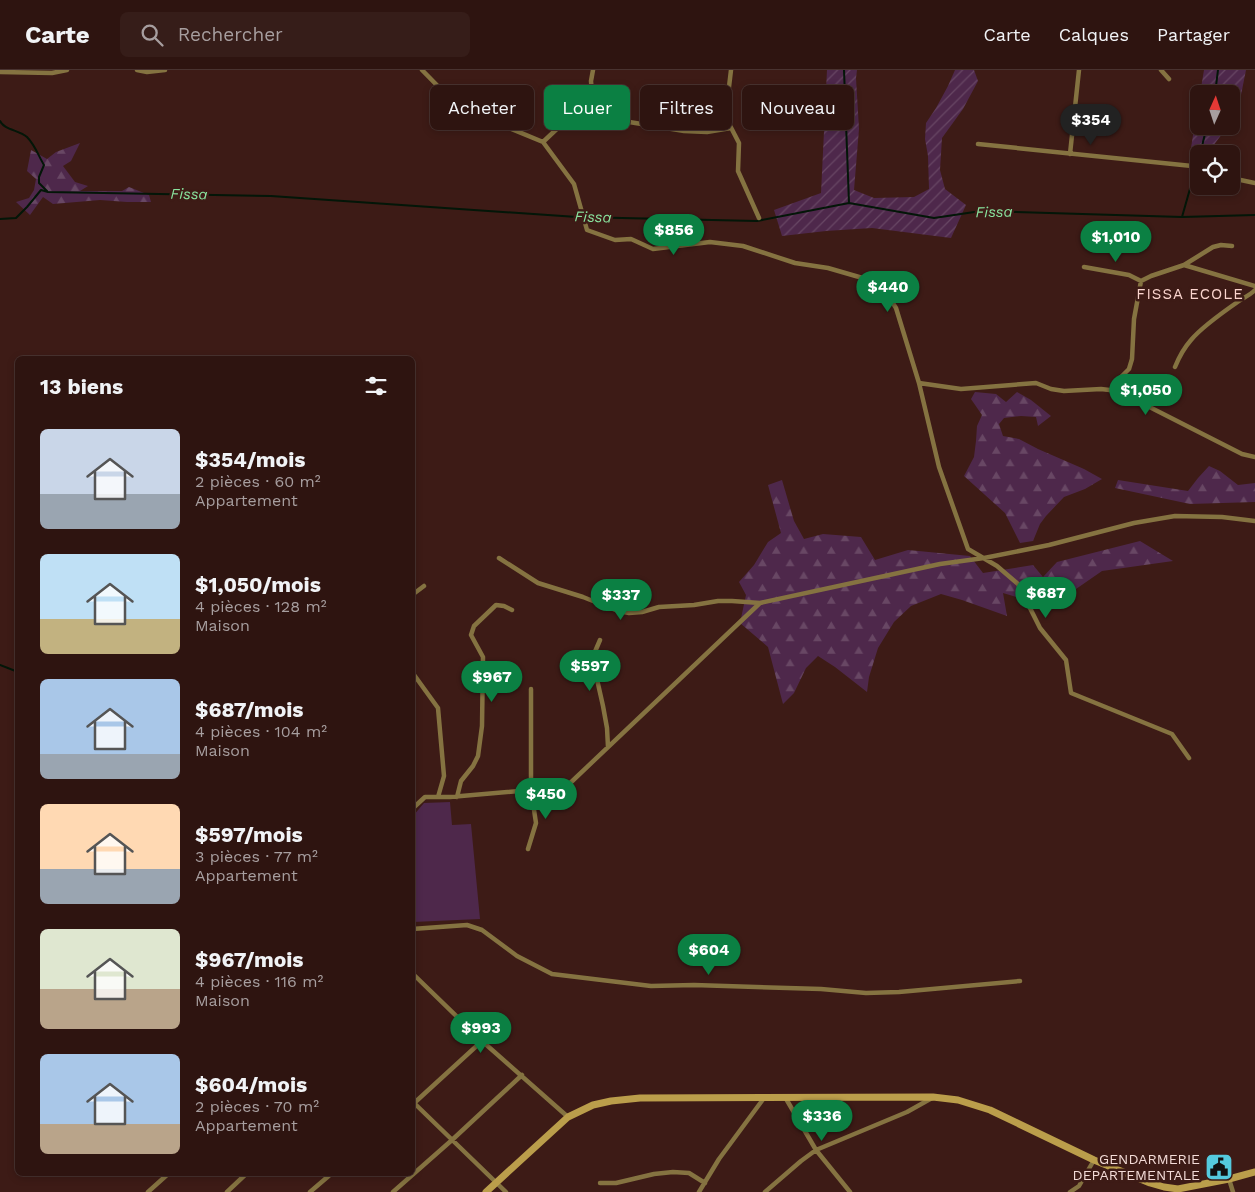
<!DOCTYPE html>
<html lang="fr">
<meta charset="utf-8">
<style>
body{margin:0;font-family:"Work Sans",sans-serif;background:#361d19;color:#f1f3f6;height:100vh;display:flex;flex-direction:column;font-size:19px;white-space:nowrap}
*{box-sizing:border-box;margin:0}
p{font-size:16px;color:#a79e9f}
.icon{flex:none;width:28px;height:28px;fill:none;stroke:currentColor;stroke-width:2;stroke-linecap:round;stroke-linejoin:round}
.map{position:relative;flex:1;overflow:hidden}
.details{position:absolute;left:15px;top:286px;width:400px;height:820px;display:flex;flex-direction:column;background:#2e1410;border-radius:8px;box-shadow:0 2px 8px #0003,0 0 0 1px #493330}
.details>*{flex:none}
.banner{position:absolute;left:430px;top:15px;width:475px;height:45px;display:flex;gap:10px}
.needle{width:32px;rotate:3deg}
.controls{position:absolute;left:1190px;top:15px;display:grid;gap:10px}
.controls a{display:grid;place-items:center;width:50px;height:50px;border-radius:8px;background:#2e1410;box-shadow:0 2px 8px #0003,0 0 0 1px #493330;font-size:25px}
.price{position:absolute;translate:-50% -42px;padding:0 11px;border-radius:18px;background:#0b8043;color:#fff;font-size:16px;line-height:32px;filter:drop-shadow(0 1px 2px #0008)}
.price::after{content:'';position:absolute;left:50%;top:30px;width:15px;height:11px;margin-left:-8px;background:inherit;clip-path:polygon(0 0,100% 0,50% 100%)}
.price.active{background:#222;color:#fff}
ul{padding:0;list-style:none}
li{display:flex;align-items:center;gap:15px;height:125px;padding:0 25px}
li span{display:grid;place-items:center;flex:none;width:140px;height:100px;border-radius:8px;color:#555}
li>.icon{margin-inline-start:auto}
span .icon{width:60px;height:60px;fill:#fffc;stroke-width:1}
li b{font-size:21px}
h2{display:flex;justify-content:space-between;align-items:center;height:60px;padding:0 25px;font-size:21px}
.tag{padding:0 18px;border-radius:8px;background:#2e1410;box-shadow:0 2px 8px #0003,0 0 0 1px #493330;font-size:18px;line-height:45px}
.tag.active{background:#0b8043;color:#fff}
header{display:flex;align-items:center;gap:30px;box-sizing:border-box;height:70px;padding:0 25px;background:#2e1410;border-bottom:1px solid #493330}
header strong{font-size:24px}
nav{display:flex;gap:28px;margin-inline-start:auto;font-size:18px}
.search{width:350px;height:45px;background:#361d19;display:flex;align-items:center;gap:12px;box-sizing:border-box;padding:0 18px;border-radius:8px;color:#a79e9f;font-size:19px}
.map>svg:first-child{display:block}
.forest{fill:url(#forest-firs)}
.garden{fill:url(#garden-furrows)}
.pitch{fill:#4e284b}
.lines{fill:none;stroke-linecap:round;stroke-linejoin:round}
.stream{stroke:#031608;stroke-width:2}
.street{stroke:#857341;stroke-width:4.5}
.secondary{stroke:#bb9e4b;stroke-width:7}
.labels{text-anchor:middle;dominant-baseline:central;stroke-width:5;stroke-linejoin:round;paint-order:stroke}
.poi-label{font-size:14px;fill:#f4dcd8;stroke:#3d1b16;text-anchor:end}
.water-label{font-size:15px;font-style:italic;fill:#89e39e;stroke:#3d1b16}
.neighbourhood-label{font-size:15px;letter-spacing:1px;fill:#fbd5ce;stroke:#3d1b16}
</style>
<header>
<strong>Carte</strong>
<div class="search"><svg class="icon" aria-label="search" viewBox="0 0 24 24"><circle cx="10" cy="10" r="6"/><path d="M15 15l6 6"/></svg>Rechercher</div>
<nav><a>Carte</a><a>Calques</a><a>Partager</a></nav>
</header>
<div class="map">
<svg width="1255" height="1122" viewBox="0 0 1255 1122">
<defs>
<pattern id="forest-firs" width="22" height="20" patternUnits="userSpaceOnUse" patternTransform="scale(1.25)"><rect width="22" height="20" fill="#4e284b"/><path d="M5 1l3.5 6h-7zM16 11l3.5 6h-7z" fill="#684764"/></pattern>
<pattern id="garden-furrows" width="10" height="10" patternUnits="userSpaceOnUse" patternTransform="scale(1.25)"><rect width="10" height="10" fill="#4e284b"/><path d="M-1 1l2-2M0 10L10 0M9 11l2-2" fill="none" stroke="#684764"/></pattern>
</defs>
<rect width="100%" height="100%" fill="#3d1b16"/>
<path class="forest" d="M80 73 71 91 63 96 75 112 88 116 80 121H122L129 117 149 125 151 132H127L100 130 53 134 43 127 30 145 16 132 29 128 34 120 36 109 27 101 31 80 47 89 56 82Z
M975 322 996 324 1006 332 1017 322 1031 330 1051 346 1038 356 1036 347 1021 346 1004 348 999 354 1003 366 1019 369 1038 379 1084 399 1102 409 1085 419 1064 427 1046 446 1040 454 1033 471 1020 473 1005 443 964 406 974 387 976 371 977 356 982 345 971 329Z
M1209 396 1220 401 1238 415 1255 413V432L1190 434 1115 418 1118 410 1188 421 1198 408Z
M782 410 794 451 804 469 823 464 861 467 875 490 908 480 970 486 983 503 1033 495 1043 507 1057 492 1140 471 1173 491 1102 501 1050 537 1003 523 1007 546 962 530 941 524 911 536 894 552 878 578 869 607 867 622 835 597 818 586 806 598 794 623 783 634 768 577 740 553 746 525 739 512 754 495 768 472 781 463 768 415Z"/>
<path class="garden" d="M827 0H857L856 8 859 59 854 120 874 128 914 127 929 119 928 86 925 69 926 53 936 38 948 16 955 0H974L978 11 963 39 942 68 940 100 945 119 966 135 951 168 872 158 826 161 782 166 774 140 821 123Z
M1204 0H1246L1237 45 1231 52V24H1200Z
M1199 28V56H1228L1207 84H1190Z"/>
<path class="pitch" d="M450 732 452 755 471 754 480 849 413 852V746L424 733Z"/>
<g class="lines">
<path class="stream" d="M844 0 849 133
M1215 24 1218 0
M0 51C4 60 19 60 27 67 35 75 38 85 44 95L39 107V113L47 121
M1200 84 1207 56
M1182 147 1199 87
M0 149 16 148 27 137 41 120 48 122 271 126 577 147 757 151 849 133 934 148 981 141 1182 147 1255 145
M0 595 18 602"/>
<path class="street" d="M137 0 147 2 165 0
M422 0 475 54 502 55 543 72 574 114 587 160 615 170 631 169 653 179 710 172 743 176 795 193 828 198 866 209 887 224 896 238 919 313 939 397 968 479 997 496 1018 514 1040 558 1066 590 1071 623 1172 664 1189 688
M731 0 729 17 724 44 739 73 738 101 759 148
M1161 0 1169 9
M0 2 52 3 67 0
M594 47H604L611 49 684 61 707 62 731 58
M543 72 561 55 580 48 594 47 591 11 593 0
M978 74 1192 96 1199 98
M1070 84 1079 0
M1231 108 1255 113
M1184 195 1255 216
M1084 197 1129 205 1141 211
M1175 297C1179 287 1184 278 1191 270 1201 258 1226 240 1239 231 1245 227 1250 225 1255 220
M919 313 961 319 1036 313 1051 319 1064 321 1101 319 1118 321 1242 384 1255 387
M1118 321 1119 309 1129 299 1132 289 1134 249 1141 211 1151 206 1184 195 1213 177 1221 175 1232 176
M499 488 538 513 583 527 618 541 629 543 642 542 659 537 694 535 718 531H732L760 533
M412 525 424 516
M600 570 594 584V596L603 636 607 658 608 677
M412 602 438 638 444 706 438 727
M457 727 461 711 473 696 478 686 482 656 483 587 471 565 474 556 496 535 504 536 512 540
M412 739 425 727H450L566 717 760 533 940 494 984 488 1049 475 1134 453 1175 446 1222 447 1255 451
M528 779 536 753 531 720V619
M412 859 467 855 482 860 517 886 552 904 651 916 694 915 821 919 866 923 899 922 1020 911
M412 903 482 971 568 1047
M785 1027 816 1080 850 1122
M412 1031 506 1122
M412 1035 482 971
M1229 1109 1233 1122
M600 1113H616L654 1104 673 1102 689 1103 705 1113
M148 1122 168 1104
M227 1122 246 1104
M310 1122 331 1104
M393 1122 452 1070 522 1005
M699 1122 719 1089 764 1028
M765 1122 801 1091 816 1080 907 1042 932 1028
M1070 1122 1079 1116 1094 1090"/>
<path class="secondary" d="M486 1122 568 1047 593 1035 611 1031 640 1028 933 1027 958 1030 990 1040 1094 1090 1150 1113 1164 1117 1178 1119 1229 1109 1255 1102"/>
</g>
<defs>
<symbol id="civic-square" viewBox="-11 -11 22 22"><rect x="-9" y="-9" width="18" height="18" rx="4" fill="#54cade" stroke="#3d1b16"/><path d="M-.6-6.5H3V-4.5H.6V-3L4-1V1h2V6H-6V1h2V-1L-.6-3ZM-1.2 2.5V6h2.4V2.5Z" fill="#111"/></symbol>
</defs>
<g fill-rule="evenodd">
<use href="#civic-square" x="1203" y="1081" width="32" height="32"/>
</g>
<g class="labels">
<g class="poi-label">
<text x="1200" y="1089">GENDARMERIE<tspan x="1200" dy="16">DEPARTEMENTALE</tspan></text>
</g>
<g class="water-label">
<text transform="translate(189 124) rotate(1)">Fissa</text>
<text transform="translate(994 142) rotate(-1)">Fissa</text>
<text transform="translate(593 147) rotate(2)">Fissa</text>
</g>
<g class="neighbourhood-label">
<text x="1190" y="224">FISSA ECOLE</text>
</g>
</g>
</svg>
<div class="controls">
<a><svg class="needle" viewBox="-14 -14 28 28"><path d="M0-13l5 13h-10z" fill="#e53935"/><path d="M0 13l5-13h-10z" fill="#a79e9f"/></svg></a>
<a><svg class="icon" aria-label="locate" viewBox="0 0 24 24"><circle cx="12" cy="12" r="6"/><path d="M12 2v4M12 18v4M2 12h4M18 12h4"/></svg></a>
</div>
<b class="price active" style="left:1091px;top:76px">$354</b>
<b class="price" style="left:674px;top:186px">$856</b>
<b class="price" style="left:1116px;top:193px">$1,010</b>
<b class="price" style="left:888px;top:243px">$440</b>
<b class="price" style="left:1146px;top:346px">$1,050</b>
<b class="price" style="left:1046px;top:549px">$687</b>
<b class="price" style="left:621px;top:551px">$337</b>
<b class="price" style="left:590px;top:622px">$597</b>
<b class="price" style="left:492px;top:633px">$967</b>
<b class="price" style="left:546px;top:750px">$450</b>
<b class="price" style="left:709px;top:906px">$604</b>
<b class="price" style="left:481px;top:984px">$993</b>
<b class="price" style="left:822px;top:1072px">$336</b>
<div class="banner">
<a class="tag">Acheter</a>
<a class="tag active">Louer</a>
<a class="tag">Filtres</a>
<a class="tag">Nouveau</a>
</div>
<section class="details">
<h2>13 biens<svg class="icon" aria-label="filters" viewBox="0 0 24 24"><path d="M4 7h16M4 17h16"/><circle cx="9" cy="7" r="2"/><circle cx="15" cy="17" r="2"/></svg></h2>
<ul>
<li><span style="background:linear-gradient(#c9d6e8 65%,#9aa5b1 0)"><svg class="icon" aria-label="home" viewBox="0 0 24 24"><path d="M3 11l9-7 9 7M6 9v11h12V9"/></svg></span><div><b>$354/mois</b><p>2 pièces · 60 m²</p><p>Appartement</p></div></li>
<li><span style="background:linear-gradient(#bfe0f5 65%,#c2b280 0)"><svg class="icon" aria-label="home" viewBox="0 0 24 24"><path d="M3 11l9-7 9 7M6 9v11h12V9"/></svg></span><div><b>$1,050/mois</b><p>4 pièces · 128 m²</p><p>Maison</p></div></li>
<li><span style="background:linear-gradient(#a9c7e8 75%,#9aa5b1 0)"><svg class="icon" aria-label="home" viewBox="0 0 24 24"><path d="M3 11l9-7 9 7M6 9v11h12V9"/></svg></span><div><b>$687/mois</b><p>4 pièces · 104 m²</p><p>Maison</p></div></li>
<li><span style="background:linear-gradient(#ffd9b3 65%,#9aa5b1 0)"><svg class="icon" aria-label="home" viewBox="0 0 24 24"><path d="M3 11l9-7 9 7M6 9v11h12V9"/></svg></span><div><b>$597/mois</b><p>3 pièces · 77 m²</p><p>Appartement</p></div></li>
<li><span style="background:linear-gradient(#dfe7d0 60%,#b9a48a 0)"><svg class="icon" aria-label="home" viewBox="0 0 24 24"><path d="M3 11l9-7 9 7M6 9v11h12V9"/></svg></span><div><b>$967/mois</b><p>4 pièces · 116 m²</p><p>Maison</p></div></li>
<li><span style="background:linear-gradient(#a9c7e8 70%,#b9a48a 0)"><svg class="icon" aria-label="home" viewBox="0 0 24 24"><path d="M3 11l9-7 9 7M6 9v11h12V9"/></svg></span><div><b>$604/mois</b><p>2 pièces · 70 m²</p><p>Appartement</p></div></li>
</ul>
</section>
</div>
